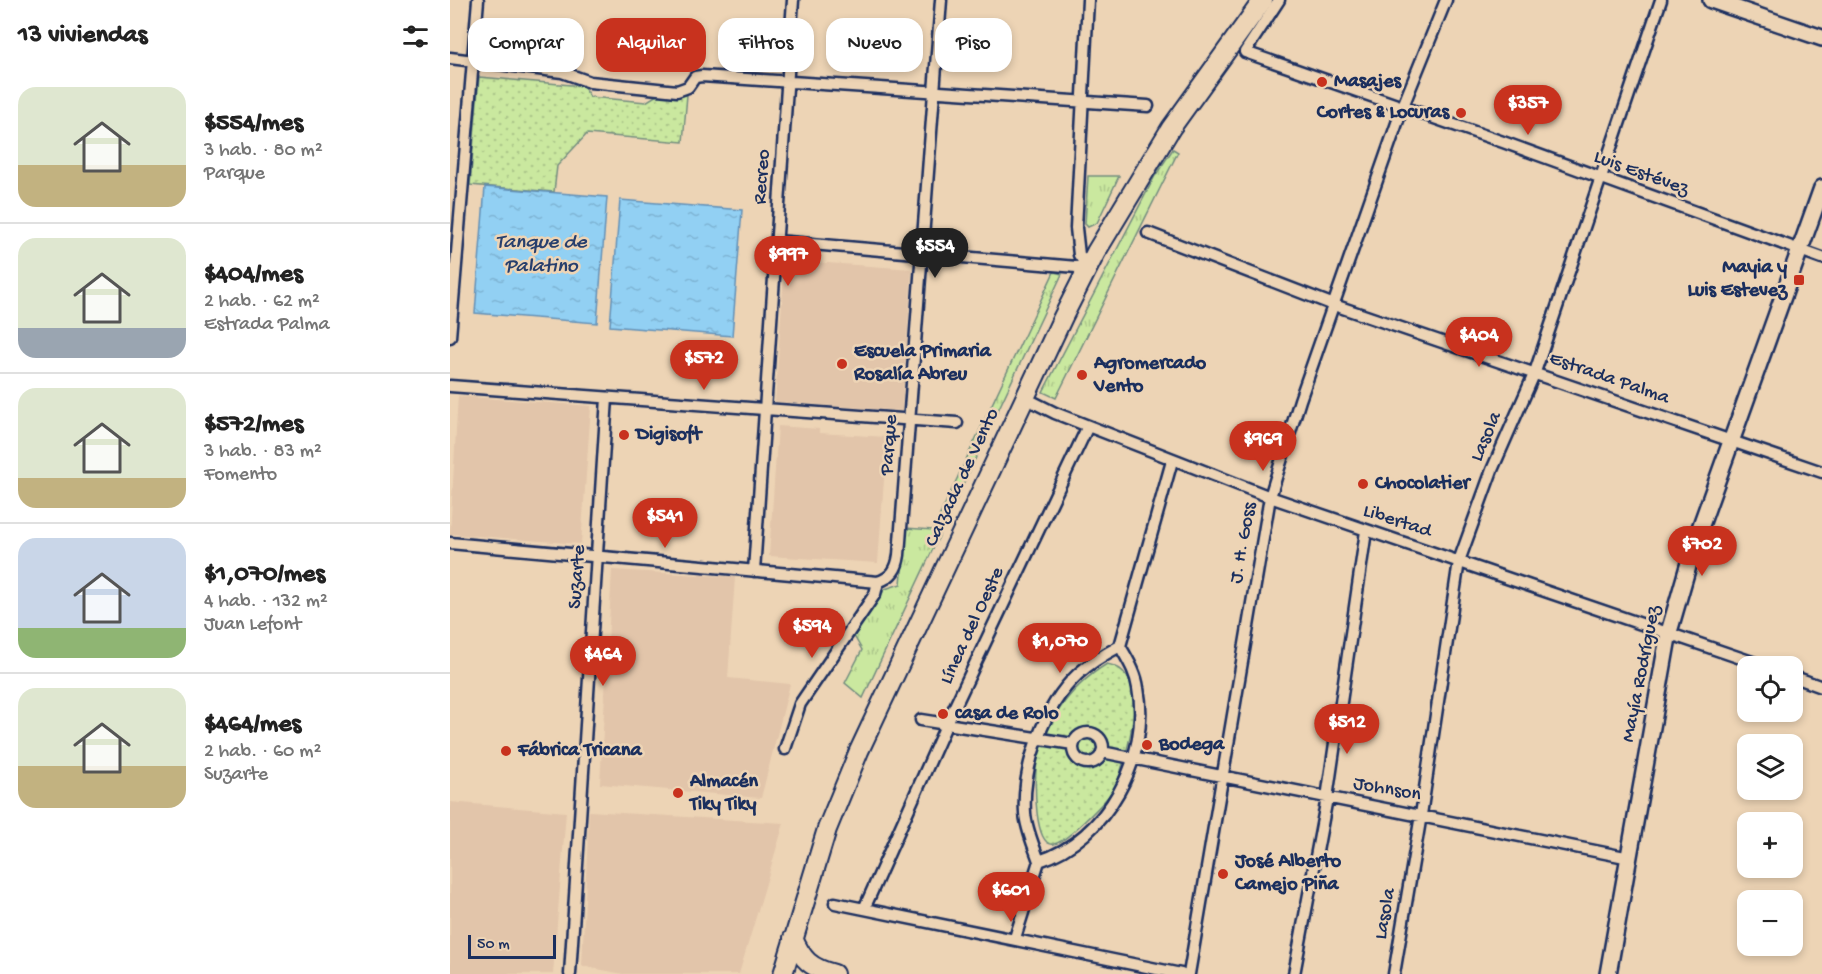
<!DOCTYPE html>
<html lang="es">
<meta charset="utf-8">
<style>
body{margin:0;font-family:"Gochi Hand",sans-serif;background:#f2f2f2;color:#222;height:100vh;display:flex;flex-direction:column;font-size:22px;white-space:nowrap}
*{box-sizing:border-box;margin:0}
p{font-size:20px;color:#767676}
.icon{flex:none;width:33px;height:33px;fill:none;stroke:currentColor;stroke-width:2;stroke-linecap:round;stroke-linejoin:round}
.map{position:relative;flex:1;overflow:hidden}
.drawer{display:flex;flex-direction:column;background:#fff;width:450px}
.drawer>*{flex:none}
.banner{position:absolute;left:18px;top:18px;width:570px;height:54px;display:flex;gap:12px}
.buttons{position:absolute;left:1287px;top:656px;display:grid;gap:12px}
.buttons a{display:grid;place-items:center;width:66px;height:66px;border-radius:12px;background:#fff;box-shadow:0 3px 9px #0003;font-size:30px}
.scale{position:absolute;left:18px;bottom:15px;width:88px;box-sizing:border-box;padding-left:6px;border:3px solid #1b2f5e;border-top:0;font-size:16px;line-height:21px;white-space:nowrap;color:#1b2f5e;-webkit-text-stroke:4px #edd4b5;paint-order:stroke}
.price{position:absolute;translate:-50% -51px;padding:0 14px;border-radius:21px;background:#c8321e;color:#fff;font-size:20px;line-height:39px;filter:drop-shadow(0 2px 3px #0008)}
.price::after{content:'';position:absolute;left:50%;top:36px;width:18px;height:14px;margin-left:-9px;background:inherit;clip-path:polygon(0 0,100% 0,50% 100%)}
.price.selected{background:#222;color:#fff}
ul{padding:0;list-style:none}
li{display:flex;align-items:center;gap:18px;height:150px;padding:0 18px}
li+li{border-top:2px solid #e0e0e0}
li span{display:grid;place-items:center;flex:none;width:168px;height:120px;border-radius:18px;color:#555}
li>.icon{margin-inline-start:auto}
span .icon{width:72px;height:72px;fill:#fffc;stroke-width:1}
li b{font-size:26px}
h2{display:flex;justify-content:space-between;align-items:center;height:72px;padding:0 18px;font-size:26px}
.chip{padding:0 21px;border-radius:18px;background:#fff;box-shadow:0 3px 9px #0003;font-size:21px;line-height:54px}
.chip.selected{background:#c8321e;color:#fff}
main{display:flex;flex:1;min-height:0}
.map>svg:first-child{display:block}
.built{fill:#e2c5aa}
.grass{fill:url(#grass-tufts);stroke:#728c7e;stroke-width:1.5}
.park{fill:url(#park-dots);stroke:#728c7e;stroke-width:1.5}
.water{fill:url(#water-ripples);stroke:#6290b7;stroke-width:1.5}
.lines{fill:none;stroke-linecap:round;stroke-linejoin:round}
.street-casing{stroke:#1b2f5e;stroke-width:15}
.secondary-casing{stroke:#1b2f5e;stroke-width:20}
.primary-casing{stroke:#1b2f5e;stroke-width:22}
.street{stroke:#edd4b5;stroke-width:10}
.secondary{stroke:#edd4b5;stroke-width:15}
.primary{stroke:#edd4b5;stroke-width:18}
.poi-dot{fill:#c8321e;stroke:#edd4b5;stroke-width:2}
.labels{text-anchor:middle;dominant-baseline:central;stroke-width:5;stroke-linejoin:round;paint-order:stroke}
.poi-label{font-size:20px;font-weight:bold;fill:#1b2f5e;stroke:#edd4b5;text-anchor:start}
.street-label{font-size:20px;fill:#1b2f5e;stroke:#edd4b5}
.water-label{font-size:21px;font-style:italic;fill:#273f6d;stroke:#edd4b5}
</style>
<main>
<section class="drawer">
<h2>13 viviendas<svg class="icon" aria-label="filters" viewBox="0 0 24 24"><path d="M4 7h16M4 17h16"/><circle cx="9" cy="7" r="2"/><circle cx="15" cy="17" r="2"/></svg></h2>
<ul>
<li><span style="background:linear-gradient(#dfe7d0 65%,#c2b280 0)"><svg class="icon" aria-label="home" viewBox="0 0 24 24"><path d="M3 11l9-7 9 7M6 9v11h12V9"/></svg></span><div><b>$554/mes</b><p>3 hab. · 80 m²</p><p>Parque</p></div></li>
<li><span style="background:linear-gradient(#dfe7d0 75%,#9aa5b1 0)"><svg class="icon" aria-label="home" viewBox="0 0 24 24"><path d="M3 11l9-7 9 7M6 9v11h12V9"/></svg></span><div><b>$404/mes</b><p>2 hab. · 62 m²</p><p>Estrada Palma</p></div></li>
<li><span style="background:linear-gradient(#dfe7d0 75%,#c2b280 0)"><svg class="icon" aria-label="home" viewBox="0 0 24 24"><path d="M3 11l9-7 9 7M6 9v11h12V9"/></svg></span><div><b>$572/mes</b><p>3 hab. · 83 m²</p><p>Fomento</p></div></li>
<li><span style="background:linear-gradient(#c9d6e8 75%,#8fb573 0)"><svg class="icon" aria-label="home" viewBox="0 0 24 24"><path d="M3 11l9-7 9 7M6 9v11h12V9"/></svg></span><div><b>$1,070/mes</b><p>4 hab. · 132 m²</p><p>Juan Lefont</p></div></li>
<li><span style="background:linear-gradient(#dfe7d0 65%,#c2b280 0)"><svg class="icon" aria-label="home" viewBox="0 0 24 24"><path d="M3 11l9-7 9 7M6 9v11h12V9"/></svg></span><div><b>$464/mes</b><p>2 hab. · 60 m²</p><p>Suzarte</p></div></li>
</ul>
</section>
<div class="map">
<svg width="1372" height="974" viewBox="0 0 1372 974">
<defs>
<pattern id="grass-tufts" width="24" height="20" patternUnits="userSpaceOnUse" patternTransform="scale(1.5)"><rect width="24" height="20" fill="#cae89f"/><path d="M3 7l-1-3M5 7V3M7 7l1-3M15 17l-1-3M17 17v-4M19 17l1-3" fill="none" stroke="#adc78b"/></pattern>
<pattern id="park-dots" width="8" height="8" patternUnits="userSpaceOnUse" patternTransform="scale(1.5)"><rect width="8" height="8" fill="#cae89f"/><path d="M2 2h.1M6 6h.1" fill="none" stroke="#adc78b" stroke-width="1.8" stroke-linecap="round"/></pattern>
<pattern id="water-ripples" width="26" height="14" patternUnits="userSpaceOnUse" patternTransform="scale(1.5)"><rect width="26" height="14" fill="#92d0f3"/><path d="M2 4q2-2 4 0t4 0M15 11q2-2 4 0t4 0" fill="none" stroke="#7db3d3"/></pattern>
</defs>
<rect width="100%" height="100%" fill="#edd4b5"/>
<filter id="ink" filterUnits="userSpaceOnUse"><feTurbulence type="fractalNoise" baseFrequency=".0167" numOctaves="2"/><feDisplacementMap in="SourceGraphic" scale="12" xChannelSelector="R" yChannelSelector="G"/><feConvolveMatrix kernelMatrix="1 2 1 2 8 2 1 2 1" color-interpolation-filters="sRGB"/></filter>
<g filter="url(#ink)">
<path class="built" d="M335 260 462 269 452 411 325 402Z
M8 396 141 406 131 544 0 534Z
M328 426 369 429V433L437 437 428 563 319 556Z
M162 570 285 577 278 678 340 684 311 798 150 784Z
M0 802 116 812 103 974H0Z
M139 811 334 823 289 974H173L132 966Z"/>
<path class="grass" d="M723 149 728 152 606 398 593 392 705 176Z
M638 176H669L647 223 638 227 635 224Z
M604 272 612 274 413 698 395 683 412 650 404 636 435 589 451 584 456 528 483 530Z"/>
<path class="park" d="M29 77 133 86 140 97 196 102 210 93 237 95 233 142 137 134 107 166 104 192 20 185Z
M657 664C699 671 681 737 673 764 670 772 669 783 664 789 653 805 637 819 623 832 618 836 611 843 604 844 584 848 585 783 586 770 587 753 597 730 606 715 617 695 638 675 657 664Z"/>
<path class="water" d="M35 187 157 197 147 323 25 313Z
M170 200 292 210 282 336 160 326Z"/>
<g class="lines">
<defs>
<path id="street" d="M829 0 795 52 1053 142 1372 258
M0 58 112 72 140 82 227 91 238 87 245 77 252 76 698 106
M698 233 884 305 1372 472
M327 241 638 268
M638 268 629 255 626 228 638 0
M0 337 28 0
M0 386 507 423
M575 398 605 413 820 497 1314 666
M0 543 428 582C442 577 447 569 449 555L491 0
M304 571 343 0
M1342 676 1372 687
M471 720 623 744
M623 748a15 15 0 1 1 30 0a15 15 0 1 1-30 0Z
M335 749 350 704 425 594 428 582
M652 752 1180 858
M589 861C584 846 576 829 575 813 572 767 594 706 628 674 641 662 655 654 670 646
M385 903 731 974
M414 909 497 723 638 426
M565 938 589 861C657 839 701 757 688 688 686 672 677 659 670 646L722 461
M120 974 157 398
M739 974 820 497 850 400 953 106 996 0
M844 974 877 798 916 531
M944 974 971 815 1009 561 1042 470 1085 372 1211 0"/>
<path id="secondary" d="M1261 0 1372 38
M1158 974 1219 632 1245 542 1372 188"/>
<path id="primary" d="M343 938C352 960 361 968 384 974
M333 974 377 829 409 751 613 317 646 252 721 128 813 0"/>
</defs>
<use href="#street" class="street-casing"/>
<use href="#secondary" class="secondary-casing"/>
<use href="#primary" class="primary-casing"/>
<use href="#street" class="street"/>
<use href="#secondary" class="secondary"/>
<use href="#primary" class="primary"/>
</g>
</g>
<g class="poi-dot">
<circle cx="872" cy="82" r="6"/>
<circle cx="1011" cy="113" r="6"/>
<rect x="1343" y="274" width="12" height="12" rx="3"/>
<circle cx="392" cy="364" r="6"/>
<circle cx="632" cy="375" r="6"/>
<circle cx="174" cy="435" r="6"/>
<circle cx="913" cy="484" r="6"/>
<circle cx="493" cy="714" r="6"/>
<circle cx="697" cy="745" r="6"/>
<circle cx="56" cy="751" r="6"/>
<circle cx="228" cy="793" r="6"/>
<circle cx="773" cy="874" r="6"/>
</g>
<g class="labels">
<g class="poi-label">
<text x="884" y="82">Masajes</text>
<text x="999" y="113" text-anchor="end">Cortes &amp; Locuras</text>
<text x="1337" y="268" text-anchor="end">Mayia y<tspan x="1337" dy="23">Luis Estevez</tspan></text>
<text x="404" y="352">Escuela Primaria<tspan x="404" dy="23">Rosalía Abreu</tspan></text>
<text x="644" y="364">Agromercado<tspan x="644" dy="23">Vento</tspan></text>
<text x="186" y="435">Digisoft</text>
<text x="925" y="484">Chocolatier</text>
<text x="505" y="714">casa de Rolo</text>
<text x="709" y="745">Bodega</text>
<text x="68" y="751">Fábrica Tricana</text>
<text x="240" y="782">Almacén<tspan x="240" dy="23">Tiky Tiky</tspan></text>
<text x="785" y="862">José Alberto<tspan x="785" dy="23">Camejo Piña</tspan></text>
</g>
<g class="street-label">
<text transform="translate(1191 174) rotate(20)">Luis Estévez</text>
<text transform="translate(313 177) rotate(-86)">Recreo</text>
<text transform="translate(1159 379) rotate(19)">Estrada Palma</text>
<text transform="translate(1037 437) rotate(-67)">Lasola</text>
<text transform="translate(440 445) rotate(-86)">Parque</text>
<text transform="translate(513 478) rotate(-65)">Calzada de Vento</text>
<text transform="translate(947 522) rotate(18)">Libertad</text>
<text transform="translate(794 543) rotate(-80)">J. H. Goss</text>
<text transform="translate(128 577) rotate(-86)">Suzarte</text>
<text transform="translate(523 626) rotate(-65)">Línea del Oeste</text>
<text transform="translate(1192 674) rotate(-79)">Mayía Rodríguez</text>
<text transform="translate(937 790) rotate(10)">Johnson</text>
<text transform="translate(936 914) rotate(-80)">Lasola</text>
</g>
<g class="water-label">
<text x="91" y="243">Tanque de<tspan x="91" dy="24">Palatino</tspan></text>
</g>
</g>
</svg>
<div class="buttons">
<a><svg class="icon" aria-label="locate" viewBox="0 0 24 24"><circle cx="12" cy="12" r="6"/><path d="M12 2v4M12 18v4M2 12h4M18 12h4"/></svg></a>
<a><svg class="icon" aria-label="layers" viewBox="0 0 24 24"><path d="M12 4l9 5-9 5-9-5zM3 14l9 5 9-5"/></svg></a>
<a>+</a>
<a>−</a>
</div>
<div class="scale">50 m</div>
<b class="price" style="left:1078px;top:136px">$357</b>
<b class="price selected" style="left:485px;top:279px">$554</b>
<b class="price" style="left:338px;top:287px">$997</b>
<b class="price" style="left:1029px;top:368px">$404</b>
<b class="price" style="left:254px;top:391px">$572</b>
<b class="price" style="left:813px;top:472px">$969</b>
<b class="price" style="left:215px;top:549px">$541</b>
<b class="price" style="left:1252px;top:577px">$702</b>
<b class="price" style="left:362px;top:659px">$594</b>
<b class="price" style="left:610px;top:674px">$1,070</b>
<b class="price" style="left:153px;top:687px">$464</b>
<b class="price" style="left:897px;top:755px">$512</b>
<b class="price" style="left:561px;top:923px">$601</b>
<div class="banner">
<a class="chip">Comprar</a>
<a class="chip selected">Alquilar</a>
<a class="chip">Filtros</a>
<a class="chip">Nuevo</a>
<a class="chip">Piso</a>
</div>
</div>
</main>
